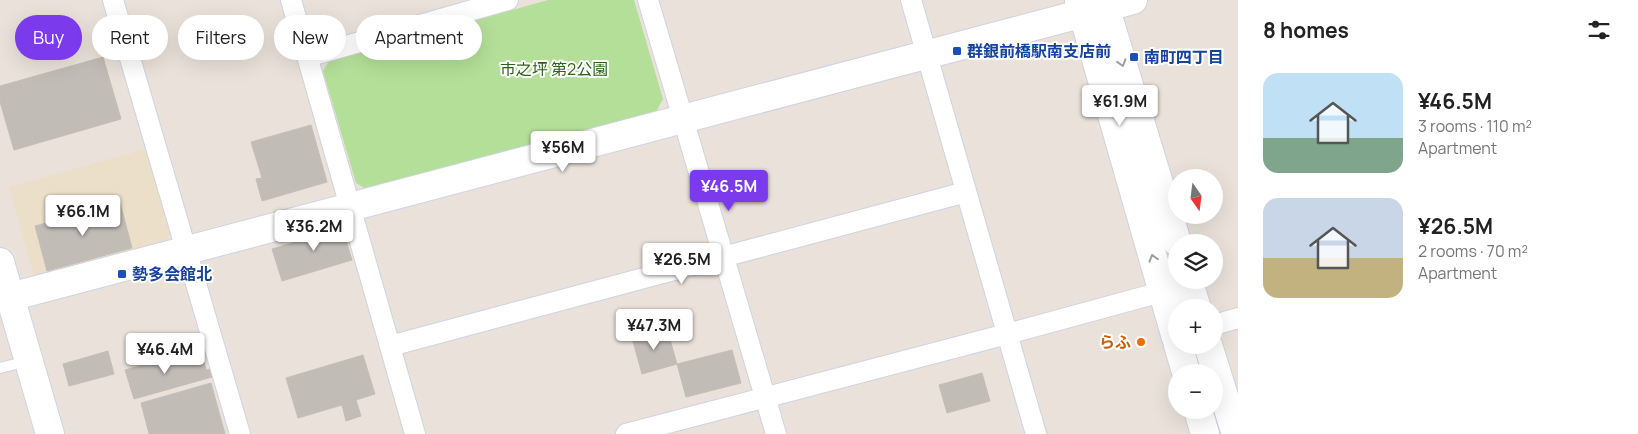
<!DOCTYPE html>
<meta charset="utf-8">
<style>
body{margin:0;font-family:Manrope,"Noto Sans JP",sans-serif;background:#f2f2f2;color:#222;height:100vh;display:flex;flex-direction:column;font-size:19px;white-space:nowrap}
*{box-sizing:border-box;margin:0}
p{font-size:16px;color:#767676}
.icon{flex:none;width:28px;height:28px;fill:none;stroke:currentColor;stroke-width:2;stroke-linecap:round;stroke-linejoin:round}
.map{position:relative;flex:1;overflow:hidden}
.drawer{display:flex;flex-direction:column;background:#fff;width:400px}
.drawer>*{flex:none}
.top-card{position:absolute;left:15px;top:15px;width:475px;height:45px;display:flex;gap:10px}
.needle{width:32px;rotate:166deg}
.fabs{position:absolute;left:1168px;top:169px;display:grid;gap:10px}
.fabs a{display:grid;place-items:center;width:55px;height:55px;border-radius:50%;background:#fff;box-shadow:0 5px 20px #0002;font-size:25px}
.price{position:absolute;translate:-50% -42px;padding:0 11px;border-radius:5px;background:#fff;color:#222;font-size:16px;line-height:32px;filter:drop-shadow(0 1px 2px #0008)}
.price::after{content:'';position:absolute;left:50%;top:30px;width:15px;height:11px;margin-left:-8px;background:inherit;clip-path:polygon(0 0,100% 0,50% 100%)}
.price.selected{background:#7c3aed;color:#fff}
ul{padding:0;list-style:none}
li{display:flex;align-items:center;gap:15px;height:125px;padding:0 25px}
li span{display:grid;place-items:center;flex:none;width:140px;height:100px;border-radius:15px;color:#555}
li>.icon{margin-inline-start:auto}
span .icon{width:60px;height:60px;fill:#fffc;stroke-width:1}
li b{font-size:21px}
h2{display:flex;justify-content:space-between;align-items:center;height:60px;padding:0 25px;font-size:21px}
.pill{padding:0 18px;border-radius:22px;background:#fff;box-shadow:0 5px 20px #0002;font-size:18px;line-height:45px}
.pill.selected{background:#7c3aed;color:#fff}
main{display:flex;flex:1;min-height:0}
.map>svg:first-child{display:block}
.education{fill:#ebdfc9}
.green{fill:#b4df98}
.building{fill:#c2bcb7;stroke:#c5beb4}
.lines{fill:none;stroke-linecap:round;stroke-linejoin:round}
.lane-casing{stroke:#cfd3e1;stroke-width:12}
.street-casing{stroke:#cfd3e1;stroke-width:22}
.secondary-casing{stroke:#cfd3e1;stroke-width:30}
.lane{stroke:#fff;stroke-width:10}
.street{stroke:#fff;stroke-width:20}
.secondary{stroke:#fff;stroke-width:28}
.oneway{stroke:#9e9e9e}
.transit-dot{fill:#1a4fb4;stroke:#fff;stroke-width:2}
.food-dot{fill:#e8710a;stroke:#fff;stroke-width:2}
.labels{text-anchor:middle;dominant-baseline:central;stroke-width:4;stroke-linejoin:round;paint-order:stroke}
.transit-label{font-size:16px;font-weight:bold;fill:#164399;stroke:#fff;text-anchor:start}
.park-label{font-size:16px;fill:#2e611c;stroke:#fff}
.food-label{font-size:16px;font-weight:bold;fill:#c56008;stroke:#fff;text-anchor:end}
</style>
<main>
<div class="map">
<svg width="1238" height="434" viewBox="0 0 1238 434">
<rect width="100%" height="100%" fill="#eae2da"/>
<path class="education" d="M145 149 170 234 163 243 34 277 9 187Z"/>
<path class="green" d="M548 0H634L663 99 656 112 368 190 356 183 323 71 329 61Z"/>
<path class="building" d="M103 57 121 119 14 150 0 102V86Z
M311 125 327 182 262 201 256 179 262 178 251 142Z
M120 203 132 248 47 271 35 226Z
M339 217 352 260 282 281 272 249 322 234 319 223Z
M667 329 677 364 642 374 632 338Z
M732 350 741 383 686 397 677 364Z
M108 351 114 374 69 386 63 364Z
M189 352 193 365 204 362 206 370 210 369 212 377 134 399 125 370Z
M363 355 375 394 356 400 361 416 346 421 342 405 298 418 286 378Z
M982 373 990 401 947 413 939 385Z
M211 383 225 434H149L141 403Z"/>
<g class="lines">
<defs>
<path id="lane" d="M0 368 28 361"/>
<path id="street" d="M113 0 240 434
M291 0 415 434
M648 0 776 434
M911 0 1036 434
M307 57 508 0
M1214 325 1238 318
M390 346 966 192
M626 434 1007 334 1176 288"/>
<path id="secondary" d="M1079 0 1176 338
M1103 0 1177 242
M0 262 50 434
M1188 280 1197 308
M10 297 1133 0
M1178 345 1186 372
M1208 345 1236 434
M1198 410 1205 434"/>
</defs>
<use href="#lane" class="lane-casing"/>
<use href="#street" class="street-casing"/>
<use href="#secondary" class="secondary-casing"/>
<use href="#lane" class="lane"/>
<use href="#street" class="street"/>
<use href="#secondary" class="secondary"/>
</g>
<defs><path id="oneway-chevron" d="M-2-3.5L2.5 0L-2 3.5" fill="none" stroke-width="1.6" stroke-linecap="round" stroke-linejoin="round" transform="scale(1.25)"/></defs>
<g class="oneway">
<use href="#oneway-chevron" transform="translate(1122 63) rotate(73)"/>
<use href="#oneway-chevron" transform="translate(1153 258) rotate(-106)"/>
</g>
<g class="transit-dot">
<rect x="952" y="46" width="10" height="10" rx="2.5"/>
<rect x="1129" y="52" width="10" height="10" rx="2.5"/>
<rect x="117" y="269" width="10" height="10" rx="2.5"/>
</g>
<circle class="food-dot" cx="1141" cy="342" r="5"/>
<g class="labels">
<g class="transit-label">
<text x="967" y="51">群銀前橋駅南支店前</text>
<text x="1144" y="57">南町四丁目</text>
<text x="132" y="274">勢多会館北</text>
</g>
<g class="park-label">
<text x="554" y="69">市之坪 第2公園</text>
</g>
<g class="food-label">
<text x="1131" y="342">らふ</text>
</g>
</g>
</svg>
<div class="fabs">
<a><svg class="needle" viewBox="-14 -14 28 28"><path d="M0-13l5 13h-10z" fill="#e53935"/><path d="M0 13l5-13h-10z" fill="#767676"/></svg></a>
<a><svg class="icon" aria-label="layers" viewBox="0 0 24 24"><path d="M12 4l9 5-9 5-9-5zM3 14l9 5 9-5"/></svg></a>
<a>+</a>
<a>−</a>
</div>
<b class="price" style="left:1120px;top:127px">¥61.9M</b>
<b class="price" style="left:563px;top:173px">¥56M</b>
<b class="price selected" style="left:729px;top:212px">¥46.5M</b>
<b class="price" style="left:83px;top:237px">¥66.1M</b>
<b class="price" style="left:314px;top:252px">¥36.2M</b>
<b class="price" style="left:682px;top:285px">¥26.5M</b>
<b class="price" style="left:654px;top:351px">¥47.3M</b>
<b class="price" style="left:165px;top:375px">¥46.4M</b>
<div class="top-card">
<a class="pill selected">Buy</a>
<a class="pill">Rent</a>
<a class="pill">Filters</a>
<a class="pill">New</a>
<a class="pill">Apartment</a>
</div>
</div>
<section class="drawer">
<h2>8 homes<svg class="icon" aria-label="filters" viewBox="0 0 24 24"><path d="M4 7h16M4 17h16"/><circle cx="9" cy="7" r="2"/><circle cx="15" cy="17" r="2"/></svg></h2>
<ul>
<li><span style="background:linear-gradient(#bfe0f5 65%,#7fa58c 0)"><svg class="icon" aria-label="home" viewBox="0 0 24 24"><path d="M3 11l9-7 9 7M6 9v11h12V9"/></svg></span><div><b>¥46.5M</b><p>3 rooms · 110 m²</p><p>Apartment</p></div></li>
<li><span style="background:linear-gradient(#c9d6e8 60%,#c2b280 0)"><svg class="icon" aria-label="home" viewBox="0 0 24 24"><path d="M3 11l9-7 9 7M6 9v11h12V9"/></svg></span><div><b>¥26.5M</b><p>2 rooms · 70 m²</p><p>Apartment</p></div></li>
</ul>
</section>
</main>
